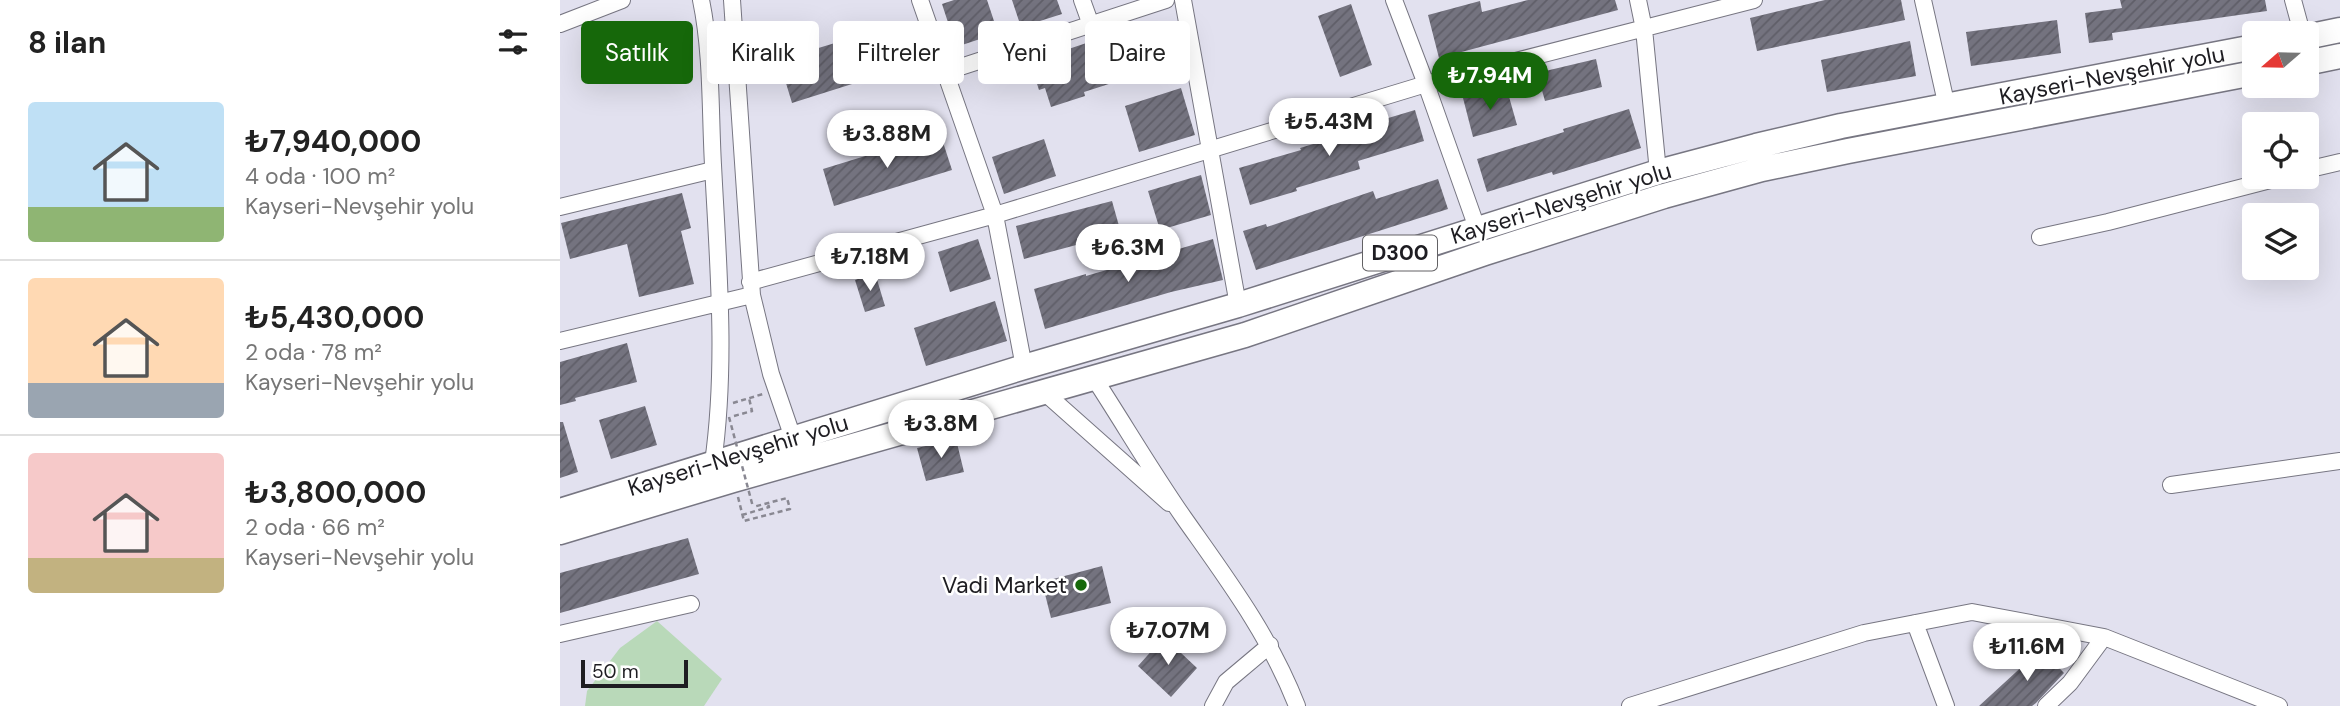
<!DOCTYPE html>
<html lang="tr">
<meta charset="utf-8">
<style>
body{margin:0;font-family:"DM Sans",sans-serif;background:#f6f6f6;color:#222;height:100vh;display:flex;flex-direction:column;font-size:26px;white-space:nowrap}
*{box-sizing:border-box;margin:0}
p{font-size:23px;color:#767676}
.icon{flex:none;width:38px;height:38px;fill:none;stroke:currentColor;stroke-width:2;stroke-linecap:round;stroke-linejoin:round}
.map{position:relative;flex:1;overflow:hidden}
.side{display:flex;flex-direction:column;background:#fff;width:560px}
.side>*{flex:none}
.hud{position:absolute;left:21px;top:21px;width:665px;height:63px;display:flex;gap:14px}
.needle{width:46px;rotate:250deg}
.buttons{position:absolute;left:1682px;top:21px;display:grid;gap:14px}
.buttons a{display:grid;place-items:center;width:77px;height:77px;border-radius:7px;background:#fff;box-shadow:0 7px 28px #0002;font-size:35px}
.scale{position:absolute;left:21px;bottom:18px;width:107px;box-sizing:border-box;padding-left:7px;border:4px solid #1e1d22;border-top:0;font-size:19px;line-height:24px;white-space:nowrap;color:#1e1d22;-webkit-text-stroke:5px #fff;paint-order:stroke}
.price{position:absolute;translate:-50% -60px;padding:0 16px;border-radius:24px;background:#fff;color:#222;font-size:23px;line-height:46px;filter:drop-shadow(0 2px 4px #0008)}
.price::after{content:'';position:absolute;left:50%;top:42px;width:21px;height:16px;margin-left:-10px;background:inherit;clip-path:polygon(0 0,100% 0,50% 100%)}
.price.selected{background:#16680a;color:#fff}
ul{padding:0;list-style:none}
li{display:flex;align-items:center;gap:21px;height:175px;padding:0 28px}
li+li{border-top:2px solid #e0e0e0}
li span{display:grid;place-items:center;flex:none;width:196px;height:140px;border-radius:7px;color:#555}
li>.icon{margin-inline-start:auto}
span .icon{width:84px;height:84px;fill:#fffc;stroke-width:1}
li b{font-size:30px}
h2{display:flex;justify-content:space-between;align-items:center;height:84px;padding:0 28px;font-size:30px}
.chip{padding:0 24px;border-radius:7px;background:#fff;box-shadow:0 7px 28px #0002;font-size:24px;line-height:63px}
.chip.selected{background:#16680a;color:#fff}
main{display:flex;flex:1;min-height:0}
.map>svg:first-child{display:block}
.green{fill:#b9d9b9}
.building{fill:url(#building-hatch)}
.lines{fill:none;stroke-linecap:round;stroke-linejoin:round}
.minor-casing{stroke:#777682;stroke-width:18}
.highway-casing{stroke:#777682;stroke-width:27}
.path{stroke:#898892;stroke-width:2.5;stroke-dasharray:5 3.5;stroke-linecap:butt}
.minor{stroke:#fff;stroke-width:16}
.highway{stroke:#fff;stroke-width:24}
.path-bridge{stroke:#898892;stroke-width:2.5;stroke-dasharray:5 3.5;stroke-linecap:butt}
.poi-dot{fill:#16680a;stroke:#fff;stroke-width:2.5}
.labels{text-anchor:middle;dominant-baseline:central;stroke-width:5;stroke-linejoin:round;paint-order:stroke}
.shield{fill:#fff;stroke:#626164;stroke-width:2}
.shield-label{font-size:21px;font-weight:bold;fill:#1e1d22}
.street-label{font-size:23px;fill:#1e1d22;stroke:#fff}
.poi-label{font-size:23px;fill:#1e1d22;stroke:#fff;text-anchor:end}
</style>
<main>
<section class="side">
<h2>8 ilan<svg class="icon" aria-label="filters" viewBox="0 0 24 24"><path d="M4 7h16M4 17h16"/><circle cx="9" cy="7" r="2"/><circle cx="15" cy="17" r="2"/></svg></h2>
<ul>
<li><span style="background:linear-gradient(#bfe0f5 75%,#8fb573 0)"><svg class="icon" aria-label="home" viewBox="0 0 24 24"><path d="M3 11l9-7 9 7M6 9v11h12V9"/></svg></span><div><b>₺7,940,000</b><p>4 oda · 100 m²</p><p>Kayseri-Nevşehir yolu</p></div></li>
<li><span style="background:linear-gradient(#ffd9b3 75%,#9aa5b1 0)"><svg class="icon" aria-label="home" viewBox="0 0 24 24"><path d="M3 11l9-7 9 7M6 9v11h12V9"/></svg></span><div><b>₺5,430,000</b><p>2 oda · 78 m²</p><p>Kayseri-Nevşehir yolu</p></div></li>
<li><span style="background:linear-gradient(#f6c9c9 75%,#c2b280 0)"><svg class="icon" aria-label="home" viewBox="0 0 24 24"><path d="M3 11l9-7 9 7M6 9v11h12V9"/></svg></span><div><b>₺3,800,000</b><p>2 oda · 66 m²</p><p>Kayseri-Nevşehir yolu</p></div></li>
</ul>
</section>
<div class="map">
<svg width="1780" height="706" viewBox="0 0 1780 706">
<defs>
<pattern id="building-hatch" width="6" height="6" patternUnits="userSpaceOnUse" patternTransform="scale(1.75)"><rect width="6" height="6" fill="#74737f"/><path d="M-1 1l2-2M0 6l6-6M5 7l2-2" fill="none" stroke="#5f5e68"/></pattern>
</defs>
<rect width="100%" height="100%" fill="#e2e1ef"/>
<path class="green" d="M97 621 162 679 144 706H25L27 691 60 648Z"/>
<path class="building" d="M394 0H427L438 33 396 47 382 4Z
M452 0H497L502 14 461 27Z
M968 0H1055L1058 10 879 58 868 15 920 1 922 12Z
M1265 0H1341L1345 20 1197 51 1190 18Z
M1560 0H1705L1707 11 1552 33 1553 40 1529 43 1525 13 1562 8Z
M791 4 812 65 780 77 758 16Z
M1497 20 1501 53 1411 66 1406 32Z
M616 21 620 53 583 65 586 72 524 92 525 96 491 107 485 88 479 90 470 62 571 28 574 35Z
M117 26 121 79 86 82 82 29Z
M298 36 311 78 232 103 219 60Z
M1350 41 1356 76 1267 92 1261 60Z
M1036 59 1042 87 985 101 977 73Z
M946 86 957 125 913 137 903 98Z
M621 88 635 135 579 152 565 106Z
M1069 109 1081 148 993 175 992 172 927 192 917 159 1004 132 1003 129Z
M855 110 864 141 798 161 800 169 736 188 737 191 690 205 679 168 741 150 740 148 806 128 805 125Z
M380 133 392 170 274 206 263 169Z
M484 139 496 176 444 194 432 157Z
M641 175 651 215 600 230 588 191Z
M878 179 888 209 696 270 683 231 706 224 707 227 813 191 816 199Z
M122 193 131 228 121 231 134 284 79 297 67 244 10 259 1 223Z
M552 201 561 233 464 259 456 226Z
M418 239 431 279 390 292 378 252Z
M653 239 663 280 611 292 485 329 474 289 526 274V276Z
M315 273 325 306 305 312 295 280Z
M435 301 447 341 366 366 354 328Z
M67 343 77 382 15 398 16 401 0 405V362Z
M85 406 97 445 51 459 39 420Z
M0 422H3L18 472 0 478Z
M396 439 404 472 366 481 357 448Z
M128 538 139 574 0 613V573Z
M542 566 551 603 491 618 482 582Z
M604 637 637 668 611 697 578 666Z
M1481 649 1504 673 1476 703 1472 706H1419Z"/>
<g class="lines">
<defs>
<path id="minor" d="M141 0C152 53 150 111 153 165 158 264 167 364 153 463
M172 0 192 295 211 374 233 438
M360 0 435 215 464 367
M522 0 531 25
M623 0 678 305
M834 0 866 84 917 228
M1078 0 1084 29 1098 172
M1363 0 1387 107
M1733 0 1742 33
M0 24 62 0
M385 72 606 0
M1746 170 1780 162
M0 207 153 170
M1480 237 1548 222 1722 177
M190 282 435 215 866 84 1194 0
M0 341 192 295
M534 378C564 424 592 472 624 518 667 579 710 636 737 706
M484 392 609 503
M1611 485 1780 461
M1355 623 1386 706
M0 634 131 604
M653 706 666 682 710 645
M1070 706 1304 633 1412 612 1544 637 1719 706
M1486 706 1510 683 1544 637"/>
<path id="highway" d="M1746 37 1780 30
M1746 63 1780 56
M0 511 464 367 678 305 1098 172 1196 146 1281 126 1694 47
M0 532 173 480 685 335 925 253 1104 196 1202 169 1288 151 1694 73"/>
</defs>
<use href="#minor" class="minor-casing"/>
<use href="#highway" class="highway-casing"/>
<path class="path" d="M173 403 203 394
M174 416 192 411 189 398
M178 497 184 521 230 509 227 498 193 507
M182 515 209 507 208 504"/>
<use href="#minor" class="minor"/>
<use href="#highway" class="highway"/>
<path class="path-bridge" d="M169 417 193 507"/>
</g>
<circle class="poi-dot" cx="521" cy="585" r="7"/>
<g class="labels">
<rect class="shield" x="803" y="235.5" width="74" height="35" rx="5"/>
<g class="shield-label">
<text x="840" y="253">D300</text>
</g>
<g class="street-label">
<text transform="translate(1552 75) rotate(-11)">Kayseri-Nevşehir yolu</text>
<text transform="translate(1001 203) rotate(-17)">Kayseri-Nevşehir yolu</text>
<text transform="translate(178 455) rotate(-17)">Kayseri-Nevşehir yolu</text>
</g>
<g class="poi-label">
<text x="507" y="585">Vadi Market</text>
</g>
</g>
</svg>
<div class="buttons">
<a><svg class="needle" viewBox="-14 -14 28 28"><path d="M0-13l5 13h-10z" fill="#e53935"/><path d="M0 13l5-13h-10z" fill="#767676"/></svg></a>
<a><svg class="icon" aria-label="locate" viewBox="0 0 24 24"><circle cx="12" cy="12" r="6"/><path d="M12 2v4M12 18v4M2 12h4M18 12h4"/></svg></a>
<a><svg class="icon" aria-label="layers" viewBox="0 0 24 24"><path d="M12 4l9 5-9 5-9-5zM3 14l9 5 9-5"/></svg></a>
</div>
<div class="scale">50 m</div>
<b class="price selected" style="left:930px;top:112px">₺7.94M</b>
<b class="price" style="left:769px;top:158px">₺5.43M</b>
<b class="price" style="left:327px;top:170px">₺3.88M</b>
<b class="price" style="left:568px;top:284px">₺6.3M</b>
<b class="price" style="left:310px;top:293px">₺7.18M</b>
<b class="price" style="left:381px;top:460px">₺3.8M</b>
<b class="price" style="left:608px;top:667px">₺7.07M</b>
<b class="price" style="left:1467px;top:683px">₺11.6M</b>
<div class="hud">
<a class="chip selected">Satılık</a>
<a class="chip">Kiralık</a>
<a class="chip">Filtreler</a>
<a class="chip">Yeni</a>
<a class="chip">Daire</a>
</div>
</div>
</main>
